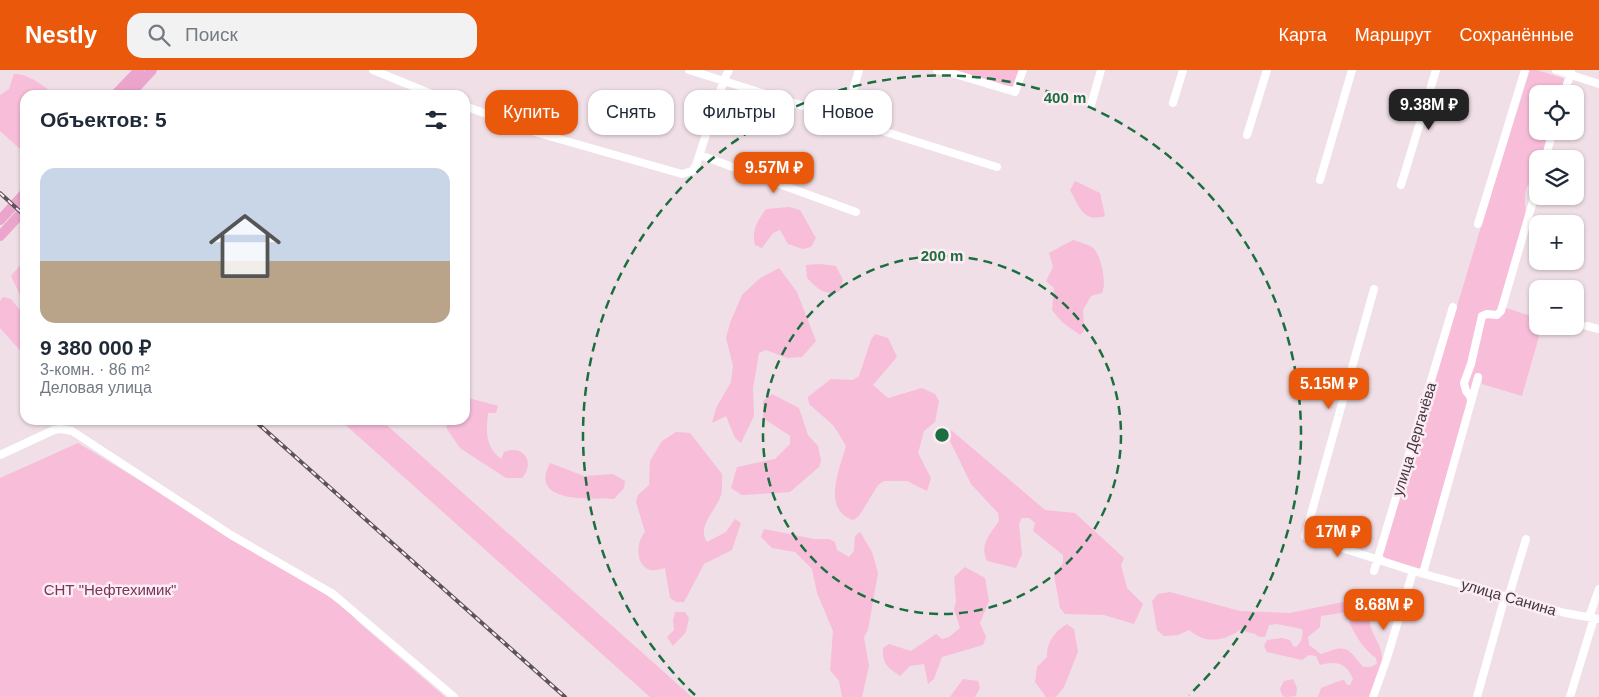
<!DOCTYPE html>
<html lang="ru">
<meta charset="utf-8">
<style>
body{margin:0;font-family:Arial,sans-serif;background:#f2f2f3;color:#1f2937;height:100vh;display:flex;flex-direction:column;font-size:19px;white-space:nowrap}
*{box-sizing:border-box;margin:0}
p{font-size:16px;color:#747a83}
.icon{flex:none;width:28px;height:28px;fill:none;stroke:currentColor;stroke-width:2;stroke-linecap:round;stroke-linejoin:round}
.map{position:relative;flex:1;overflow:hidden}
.drawer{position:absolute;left:20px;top:20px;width:450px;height:335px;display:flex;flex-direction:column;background:#fff;border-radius:15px;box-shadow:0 1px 4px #0004}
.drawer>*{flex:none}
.banner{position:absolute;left:485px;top:20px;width:475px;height:45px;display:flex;gap:10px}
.buttons{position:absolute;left:1529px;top:15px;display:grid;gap:10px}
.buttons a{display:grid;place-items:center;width:55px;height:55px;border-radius:10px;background:#fff;box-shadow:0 1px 4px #0004;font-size:25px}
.price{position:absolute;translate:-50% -42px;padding:0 11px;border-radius:10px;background:#ea580c;color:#fff;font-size:16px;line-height:32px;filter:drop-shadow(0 1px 2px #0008)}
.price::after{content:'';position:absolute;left:50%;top:30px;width:15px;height:11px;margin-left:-8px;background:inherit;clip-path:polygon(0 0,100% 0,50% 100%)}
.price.on{background:#222;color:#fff}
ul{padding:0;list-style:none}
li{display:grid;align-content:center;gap:10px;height:265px;padding:0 20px}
li span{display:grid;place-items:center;height:155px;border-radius:15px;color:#555}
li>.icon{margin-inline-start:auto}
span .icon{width:90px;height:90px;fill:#fffc;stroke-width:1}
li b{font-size:21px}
h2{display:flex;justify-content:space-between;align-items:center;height:60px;padding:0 20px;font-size:21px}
.tag{padding:0 18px;border-radius:15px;background:#fff;box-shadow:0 1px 4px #0004;font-size:18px;line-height:45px}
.tag.on{background:#ea580c;color:#fff}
header{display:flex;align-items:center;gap:30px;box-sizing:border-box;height:70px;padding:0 25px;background:#ea580c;color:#fff}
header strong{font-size:24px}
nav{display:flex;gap:28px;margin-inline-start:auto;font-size:18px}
.search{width:350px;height:45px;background:#f2f2f3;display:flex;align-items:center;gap:12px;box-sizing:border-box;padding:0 18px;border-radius:15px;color:#747a83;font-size:19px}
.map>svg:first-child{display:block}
.green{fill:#f7bdd9}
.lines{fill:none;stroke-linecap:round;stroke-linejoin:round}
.minor{stroke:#fff;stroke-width:8}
.major{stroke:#eba5cc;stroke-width:10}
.rail-casing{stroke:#5c5458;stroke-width:4}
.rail{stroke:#fdecf4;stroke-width:2;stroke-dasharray:5.5;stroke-linecap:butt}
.ring{fill:none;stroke:#1b6e3f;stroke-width:2.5;stroke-dasharray:9 6}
.labels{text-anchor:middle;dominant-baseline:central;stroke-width:5;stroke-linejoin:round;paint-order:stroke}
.street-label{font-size:15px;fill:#3f393c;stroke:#fdecf4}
.park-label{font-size:15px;fill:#78345a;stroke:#fdecf4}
.centre{fill:#1b6e3f;stroke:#fdecf4;stroke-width:2.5}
.ring-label{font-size:15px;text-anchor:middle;font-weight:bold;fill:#1b6e3f;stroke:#fdecf4;stroke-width:5;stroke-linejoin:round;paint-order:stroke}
</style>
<header>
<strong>Nestly</strong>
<div class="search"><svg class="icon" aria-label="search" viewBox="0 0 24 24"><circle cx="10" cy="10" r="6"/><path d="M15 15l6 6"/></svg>Поиск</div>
<nav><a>Карта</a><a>Маршрут</a><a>Сохранённые</a></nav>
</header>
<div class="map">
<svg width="1599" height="627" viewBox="0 0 1599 627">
<rect width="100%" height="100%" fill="#f0dfe7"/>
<path class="green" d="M950 0H1020L1015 16 1008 17Z
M1530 0H1537L1565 9 1560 24H1538V61H1549L1541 89H1538L1537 100 1534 112 1527 116C1523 129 1526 135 1526 148L1500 236 1537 248 1538 256H1542L1522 326 1482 314V307L1476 306 1422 499 1388 490 1382 485 1483 150Z
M14 4C27 3 45 16 54 25H25V76L22 79 19 78 0 61V25L9 19Z
M1075 111 1100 123 1105 146C1083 153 1079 136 1070 120Z
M789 137 800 140 816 168 811 177 803 179 788 174 780 160 773 163 762 178 755 175C751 161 758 150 766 139Z
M1073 170C1079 172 1087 174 1092 177 1101 183 1107 214 1102 223L1091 226 1083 240 1084 261 1080 265 1062 252 1052 240 1054 218 1046 211 1053 197 1049 183Z
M22 193 25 194V232L22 229 11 206Z
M820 194 836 196 843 210 840 221C825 227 817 218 807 208L806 195Z
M779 198 797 222 816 271 802 287 787 288 766 280 759 283 753 318 754 346 741 373 735 368 726 346 712 353 716 338 731 312 733 296 726 268 730 253 742 225 759 209Z
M3 227 11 229 25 246V286L0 258V231Z
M875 264 888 268 897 287 873 315 888 328 922 318 935 324 939 331 935 352 924 361 918 383 931 408 927 421 907 411H884L878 415 859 446 853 450C821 440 840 398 846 376L834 356 809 334 808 327 831 309 853 310 859 306 871 270Z
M772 324 799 338 808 365 818 376 821 391 819 397 790 422 742 425 731 418 737 397 775 389 790 374V366L763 348V331Z
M465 327 498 336 496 343H488C486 362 485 376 501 389L504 382C523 374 536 392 522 408H506L460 378 447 359 445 350H465Z
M340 350H381L692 627H650Z
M951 360 1045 440 1075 443 1124 488 1121 495 1127 518 1143 534 1134 554 1104 545 1065 544 1060 538 1054 505 1063 493V485L1033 461 1035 453 1029 448H1021L1019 455 1022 484 1016 498 987 491C979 475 990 464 999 451L998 443 971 414 948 367Z
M676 362 690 363 722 404C722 411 723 421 720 428 714 442 697 457 707 472L726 462 735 449 741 453 732 480 704 494 684 532H676L670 528 665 498C661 499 654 501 650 500 635 495 636 472 645 462L636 432 638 425 649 415 650 391 662 371Z
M78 373C152 418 226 462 301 506 317 515 334 534 350 540L356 550 445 627H0V408Z
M550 393 584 406 613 404 625 411 624 418 614 429C591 428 528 434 550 393Z
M764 459 814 469H829L835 472 837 480 849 487 854 481 855 466 860 462 872 482 878 503 868 560 864 567 869 596 862 627H842L839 611 830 600 833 561 817 523 812 499 795 482 772 478 761 467Z
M965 497 985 508 989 531 980 553 986 567 983 575 942 587 934 609 928 614 924 594 910 596 900 606C888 598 882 594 883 578L889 574 911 581 936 564 942 569 949 567 960 558 954 539 956 531 954 507Z
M1170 522 1240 541 1290 543 1353 530V536L1347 542 1321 546 1320 557 1308 567 1309 575 1321 584C1347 574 1347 577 1363 597H1370L1377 594 1376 588C1363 579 1356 566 1349 552L1363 529 1405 523C1400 546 1375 529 1370 546 1367 560 1381 572 1382 586 1383 599 1374 615 1370 627H1318L1321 618C1329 616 1335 611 1344 610L1347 615H1350L1353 609C1346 592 1336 591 1320 595L1316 586 1309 585 1302 590 1267 582 1264 576 1267 570 1282 568 1290 570 1293 576 1296 577C1301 573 1304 565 1302 559L1277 554 1269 555 1265 567H1259L1255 564 1240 560C1222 572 1206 574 1189 560L1178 565 1164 566 1157 560 1152 531 1158 524Z
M675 542H685L689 548 686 562 673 576 667 567 674 560 673 550Z
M1067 554 1074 559 1078 582 1064 617 1056 627H1046L1035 612 1037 597 1047 587C1046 573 1055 561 1067 554Z
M963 609 978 611 980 618 975 627H950Z
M1293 609 1297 618 1296 626 1285 627 1282 625 1280 619 1284 611Z"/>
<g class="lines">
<path class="minor" d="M373 0 434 25
M689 0 997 97
M937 0 948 2 1015 22 1023 0
M1556 0 1599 14
M1564 24 1571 2
M1173 33 1183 0
M1091 35 1101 0
M465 36 538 63 682 104 692 101 696 95 724 10 729 0
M844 50 859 0
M1247 65 1267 0
M700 85 856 142
M1545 89 1553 61
M1320 110 1352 0
M1401 115 1436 0
M1478 154 1525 0
M1374 219 1305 466 1413 501 1565 543 1599 549
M1587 256 1599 259
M1471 330 1470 326 1466 321 1464 313 1471 294 1482 246 1487 244 1497 245 1501 241 1538 114
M0 385 54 360 61 359 72 361 231 465 333 524 454 627
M1374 501 1453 237
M1423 503 1478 307
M1589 547 1599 519
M1373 627 1387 588 1413 501
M1477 627 1504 530 1510 522 1526 469
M1570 627 1594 548"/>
<path class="major" d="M115 25 139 0
M129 25 152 0
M0 150 25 123
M0 166 25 139"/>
<defs>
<path id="rail" d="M0 123 25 146
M254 350 565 627"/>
</defs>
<use href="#rail" class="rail-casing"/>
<use href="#rail" class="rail"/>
</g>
<g class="ring">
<circle cx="942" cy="365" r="179"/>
<path d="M695 625A359 359 0 1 1 1189 625"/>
</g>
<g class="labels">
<g class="street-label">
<text transform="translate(1414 369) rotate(-73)">улица Дергачёва</text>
<text transform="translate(1509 527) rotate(16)">улица Санина</text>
</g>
<g class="park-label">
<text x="110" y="519">СНТ "Нефтехимик"</text>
</g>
</g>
<circle cx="942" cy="365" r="8" class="centre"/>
<g class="ring-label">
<text x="1065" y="33">400 m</text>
<text x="942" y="191">200 m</text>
</g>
</svg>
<div class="buttons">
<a><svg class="icon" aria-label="locate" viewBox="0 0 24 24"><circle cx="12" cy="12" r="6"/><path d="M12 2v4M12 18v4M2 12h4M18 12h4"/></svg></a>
<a><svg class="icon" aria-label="layers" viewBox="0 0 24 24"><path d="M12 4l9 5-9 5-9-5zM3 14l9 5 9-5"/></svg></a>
<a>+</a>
<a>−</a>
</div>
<b class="price on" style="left:1429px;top:61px">9.38M ₽</b>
<b class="price" style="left:774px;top:124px">9.57M ₽</b>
<b class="price" style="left:1329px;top:340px">5.15M ₽</b>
<b class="price" style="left:1338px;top:488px">17M ₽</b>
<b class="price" style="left:1384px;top:561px">8.68M ₽</b>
<div class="banner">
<a class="tag on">Купить</a>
<a class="tag">Снять</a>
<a class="tag">Фильтры</a>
<a class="tag">Новое</a>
</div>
<section class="drawer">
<h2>Объектов: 5<svg class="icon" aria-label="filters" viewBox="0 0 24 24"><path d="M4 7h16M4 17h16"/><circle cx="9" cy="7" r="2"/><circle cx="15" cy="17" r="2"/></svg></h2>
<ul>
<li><span style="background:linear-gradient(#c9d6e8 60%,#b9a48a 0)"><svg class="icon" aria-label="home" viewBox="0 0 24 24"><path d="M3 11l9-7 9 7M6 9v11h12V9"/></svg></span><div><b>9 380 000 ₽</b><p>3-комн. · 86 m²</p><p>Деловая улица</p></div></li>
</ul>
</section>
</div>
